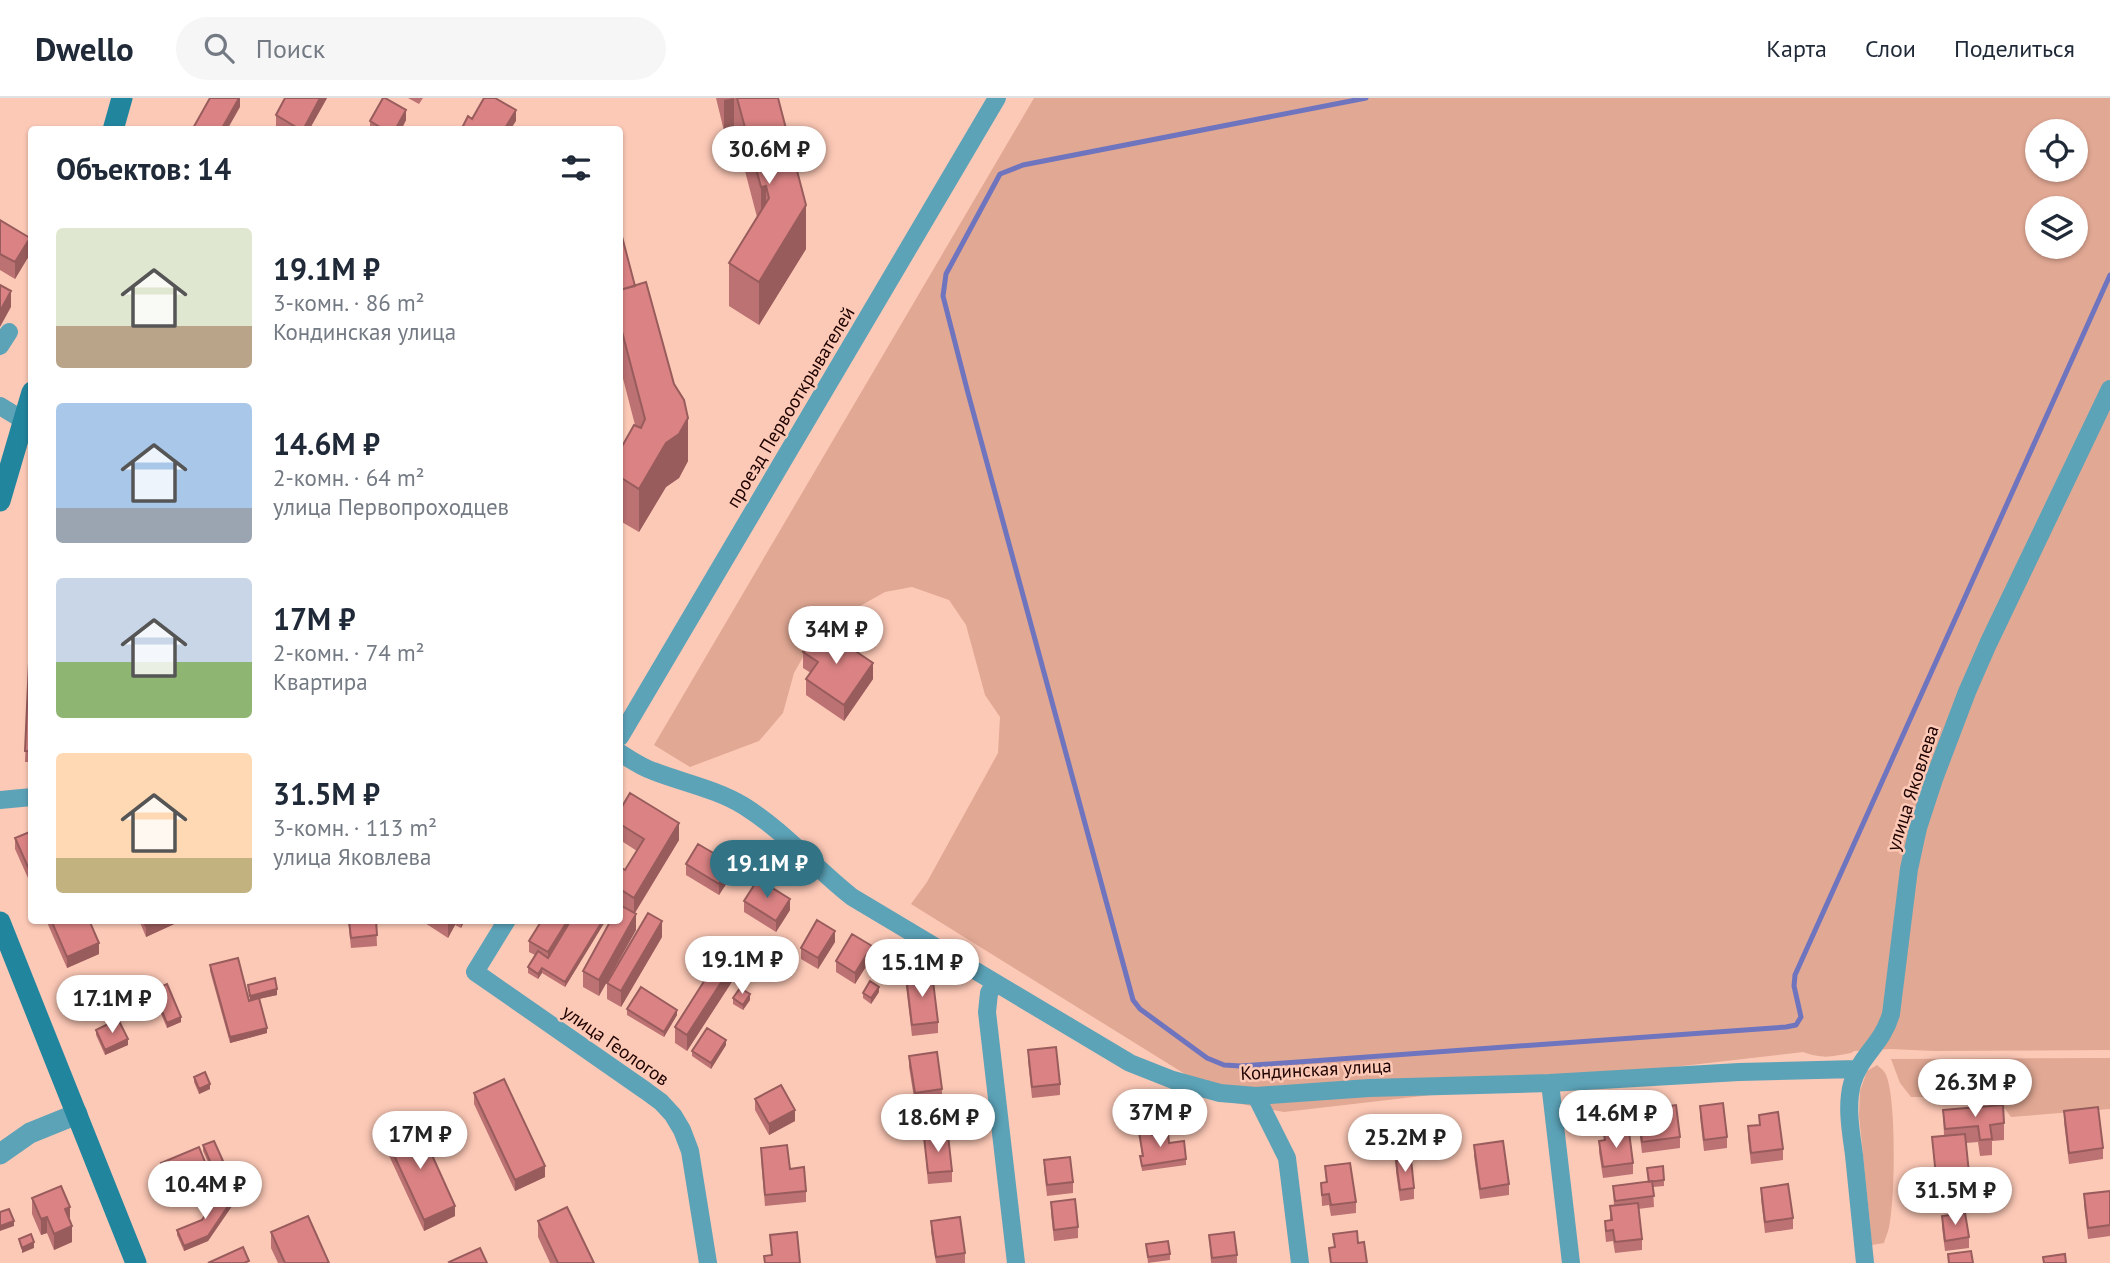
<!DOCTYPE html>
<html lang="ru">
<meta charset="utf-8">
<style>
body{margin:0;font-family:"PT Sans",sans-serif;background:#f6f6f7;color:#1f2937;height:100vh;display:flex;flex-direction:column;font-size:26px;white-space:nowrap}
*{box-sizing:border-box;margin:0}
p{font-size:23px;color:#747a83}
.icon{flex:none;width:38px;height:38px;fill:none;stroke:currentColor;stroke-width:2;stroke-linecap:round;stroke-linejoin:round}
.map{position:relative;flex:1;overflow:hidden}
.side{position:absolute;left:28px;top:28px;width:595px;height:798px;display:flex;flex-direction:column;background:#fff;border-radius:7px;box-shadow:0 2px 5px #0004}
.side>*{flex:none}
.controls{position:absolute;left:2025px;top:21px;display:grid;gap:14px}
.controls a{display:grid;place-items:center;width:63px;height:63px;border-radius:50%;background:#fff;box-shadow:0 2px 5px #0004;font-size:35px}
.price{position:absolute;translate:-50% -60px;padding:0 16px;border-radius:24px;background:#fff;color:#222;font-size:23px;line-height:46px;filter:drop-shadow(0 2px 4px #0008)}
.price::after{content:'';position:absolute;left:50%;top:42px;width:21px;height:16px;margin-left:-10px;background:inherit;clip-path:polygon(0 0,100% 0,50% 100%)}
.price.current{background:#327486;color:#fff}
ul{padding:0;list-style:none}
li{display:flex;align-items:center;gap:21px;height:175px;padding:0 28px}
li span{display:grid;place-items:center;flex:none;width:196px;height:140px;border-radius:7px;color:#555}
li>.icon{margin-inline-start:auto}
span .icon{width:84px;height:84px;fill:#fffc;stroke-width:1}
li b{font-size:30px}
h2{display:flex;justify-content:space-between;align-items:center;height:84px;padding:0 28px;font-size:30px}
header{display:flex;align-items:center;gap:42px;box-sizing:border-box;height:98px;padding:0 35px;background:#fff;border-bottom:2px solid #e0e1e3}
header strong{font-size:33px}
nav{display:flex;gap:38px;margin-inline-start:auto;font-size:24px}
.search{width:490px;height:63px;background:#f6f6f7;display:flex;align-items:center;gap:18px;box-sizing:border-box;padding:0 24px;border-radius:38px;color:#747a83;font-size:26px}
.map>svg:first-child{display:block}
.green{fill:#e1a894;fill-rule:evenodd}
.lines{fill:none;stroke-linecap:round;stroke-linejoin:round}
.stream{stroke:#6e74be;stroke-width:5}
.minor{stroke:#5ca3b8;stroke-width:18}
.tertiary{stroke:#5ca3b8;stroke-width:21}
.secondary{stroke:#22859e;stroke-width:21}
.wall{fill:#bc7172}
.shaded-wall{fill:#995c5c}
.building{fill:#db8384;stroke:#995c5c;stroke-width:2}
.labels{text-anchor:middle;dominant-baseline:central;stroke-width:5;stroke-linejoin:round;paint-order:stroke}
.street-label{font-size:19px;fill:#1f0300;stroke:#fdc9b7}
</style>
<header>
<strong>Dwello</strong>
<div class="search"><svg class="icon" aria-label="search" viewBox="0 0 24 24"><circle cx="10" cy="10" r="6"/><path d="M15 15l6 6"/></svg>Поиск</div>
<nav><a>Карта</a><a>Слои</a><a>Поделиться</a></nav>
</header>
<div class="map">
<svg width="2110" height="1165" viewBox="0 0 2110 1165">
<rect width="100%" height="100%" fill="#fdc9b7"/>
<path class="green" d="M1034 0H2110V952L1934 953 1890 951 1854 953 1851 955C1829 959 1824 961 1803 954L1284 1014 1230 1004 911 806 927 784 998 655 1000 619 985 597 966 527 949 502 912 489 885 494 853 512 811 545 794 575 783 615 759 643 690 669 654 647ZM2037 33H2076V72H2037ZM2037 110H2076V149H2037Z
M2110 960V1011L2011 1019 1996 999H1911L1900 985 1891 961Z
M1877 967C1880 970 1883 971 1885 975 1897 995 1895 1104 1889 1129 1888 1135 1885 1140 1884 1145L1872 1147 1859 1017 1860 993 1867 973Z"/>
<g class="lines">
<path class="stream" d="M1366 0 1023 67 1000 76 946 176 943 198 968 295 1133 902 1140 911 1207 960 1224 967 1241 968 1786 929 1796 927 1801 919 1794 888 1795 877 2110 177"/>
<path class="minor" d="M0 248 9 234
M0 308 23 322
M620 639 997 0
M620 655C630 661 641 669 653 673 684 685 716 691 744 708 784 733 815 770 852 799L1130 965 1173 982 1220 995 1256 998 1369 990 1550 985 1739 974 1857 971
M0 702 32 699
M507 822 475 874 646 993 661 1004 673 1017 682 1032 690 1053 708 1165
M995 885 989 895 987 914 1016 1165
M1550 985 1571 1165
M1256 998 1287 1060 1300 1165
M1865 1165C1861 1129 1858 1093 1854 1057 1851 1034 1846 1009 1852 986 1860 957 1882 947 1891 916L1909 771 1918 730 1934 681 1967 594 1988 546 2110 291"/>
<path class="tertiary" d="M0 1056 30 1035 77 1016"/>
<path class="secondary" d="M113 32 122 0
M0 403 32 294
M0 824 136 1165"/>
</g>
<path class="wall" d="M327 0 309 32H281L276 28V17Z
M408 0H423L419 6Z
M716 0H778L806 151 759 227 729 208V165L757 119 734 31 724 33Z
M406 22 401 32H370V23Z
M0 122 30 156 15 181 0 172Z
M620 131 635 188 688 363 679 380 666 389 639 434 620 423V352L635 327 620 269Z
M31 520 32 664H25Z
M803 554 873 581 844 623 806 597V581L811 575 803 570Z
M620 712 679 742 635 815 636 832 599 898 583 889V873L620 822V769L625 772 637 753 620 742Z
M32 733V789L15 751V740Z
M686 766 732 777 719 797 686 777Z
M744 803 790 812 776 834 744 814Z
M46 822H89L99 856 67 870Z
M139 822H183L146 839Z
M348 822H376L377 848 351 850Z
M425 822H465L461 830 455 827 448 840 425 825Z
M606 822 565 889 542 875 538 881 528 875V869L535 857 529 854V843Z
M662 839 621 909 607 901V885Z
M835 844 818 871 801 861V850Z
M872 859 855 886 836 874V863Z
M210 867 249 903 250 902 248 887 277 897 259 901 267 935 230 945 210 873Z
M906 878 938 924V935L912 938 906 888Z
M735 879 687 953 675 945V929Z
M153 892 181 924 167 930 153 897Z
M879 894 871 906 863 900V895Z
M733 900 750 902 743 912 733 906Z
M627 911 677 917 664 939 627 917Z
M96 932 128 947 105 957 96 937Z
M726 947 711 971 692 958V953Z
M1028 952 1060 986V997L1032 1000 1028 963Z
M909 958 942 991V1002L915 1006 909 969Z
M194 979 210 991 199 996 194 984Z
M474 995 545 1079 515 1093 474 1006Z
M755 1001 795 1023 769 1037 755 1012Z
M1700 1008 1727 1039V1050L1704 1053 1700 1019Z
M1638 1012 1680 1039V1050L1642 1055 1638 1023Z
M1943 1012 2004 1025V1042L1992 1043V1057L1980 1058 1978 1044 1966 1045 1969 1085 1936 1088 1932 1039 1944 1038Z
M2064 1013 2103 1050V1061L2069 1066 2064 1024Z
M1759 1017 1783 1051V1062L1751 1066 1748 1039V1028L1759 1027Z
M1139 1034 1152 1037 1186 1061V1067L1142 1073 1140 1058H1142Z
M1604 1036 1633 1065V1076L1603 1080 1599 1054V1043L1604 1042Z
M385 1038 455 1118 424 1133 385 1049Z
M924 1039 952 1073V1084L928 1086Z
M203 1047 223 1068 212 1073 203 1053Z
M1474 1047 1509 1086V1097L1480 1101 1474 1058Z
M761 1050 790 1071 806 1093V1104L765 1108 761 1060Z
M1044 1062 1073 1084V1095L1047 1098 1044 1072Z
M1396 1063 1414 1090V1101L1400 1103 1396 1074Z
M161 1065 205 1069 199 1072 202 1084 172 1097 161 1070Z
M1325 1068 1356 1104V1115L1331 1118 1329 1107 1322 1108 1321 1085 1326 1084Z
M1647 1070 1664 1082V1088L1653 1089 1654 1109 1638 1111 1642 1141V1152L1615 1155 1613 1143 1606 1144 1605 1134V1123L1610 1122V1108H1614L1613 1088 1648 1084Z
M1761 1090 1793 1120V1131L1765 1135 1761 1101Z
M2110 1093V1138L2088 1141 2084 1107V1096Z
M32 1100 72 1144 54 1152 47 1135 41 1137 32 1116Z
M1051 1104 1078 1129V1140L1054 1143 1051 1115Z
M232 1108 208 1143 184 1153 177 1137V1132Z
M1942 1118 1969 1139V1150L1945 1153 1942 1129Z
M538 1123 594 1165H550L538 1139Z
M931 1123 965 1155V1165H936L931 1134Z
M271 1134 329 1165H278L271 1150Z
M1209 1137 1237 1157V1165H1211Z
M1146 1146 1170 1156V1162L1148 1165Z"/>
<path class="shaded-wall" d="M239 0H240V9L227 32H221Z
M320 0H327L309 32H303Z
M734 0V31L724 33V2Z
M406 12V22L401 32H395Z
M516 12V23L510 32H504Z
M766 88V131L761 132V89Z
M806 107V151L759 227V184Z
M30 140V156L15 181V164Z
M11 193V209L0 229V213Z
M688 320V363L679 380 666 389 639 434V391L666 345Z
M873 565V581L844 623V607Z
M679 725V742L634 816V800Z
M732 766V777L719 797V786Z
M790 801V812L776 834V823Z
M636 816V832L599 898V882Z
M159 822H183L146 839V828Z
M448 822H455V827L448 840Z
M461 822H465L461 830Z
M568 822H574L548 865V854Z
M603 822H606L565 889V884Z
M662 823V839L621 909V893Z
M835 833V844L818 871V860Z
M99 845V856L67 870V859Z
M872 848V859L855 886V875Z
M735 863V879L687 953V937Z
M542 870V875L538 881V876Z
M879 889V894L871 906V900Z
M277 891V897L250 903V898Z
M750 896V902L743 912V907Z
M677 912V917L664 939V934Z
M181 919V924L167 930V925Z
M267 930V935L230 945V939Z
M128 941V947L105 957V952Z
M726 942V947L711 971V965Z
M210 986V991L199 996V991Z
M795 1012V1023L769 1037V1026Z
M223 1063V1068L212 1073V1068Z
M205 1064V1069L197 1072V1067Z
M545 1068V1079L515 1093V1082Z
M202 1078V1084L172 1097V1091Z
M232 1102V1108L208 1143 184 1153V1148Z
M455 1108V1118L424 1133V1122Z
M70 1109V1126L65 1111Z
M47 1119V1135L41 1137V1121Z
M14 1123V1128L0 1133V1128Z
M72 1128V1144L54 1152V1136Z
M34 1144V1150L22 1155V1150Z"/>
<path class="building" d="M210 0H239L221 32H192Z
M285 0H320L303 32H301L276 17Z
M383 0H385L406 12 395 32H385L370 23Z
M484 0H495L516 12 504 32H461L468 18 472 21Z
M737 0H778L806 107 759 184 729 165 769 100 766 88 761 89Z
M0 122 30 140 15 164 0 156Z
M620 131 635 188 620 192Z
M646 184 674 286 684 302 688 320 679 336 666 345 639 391 620 379V352L634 327 641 330 645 321 620 226V192Z
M0 187 11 193 0 213Z
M31 520H32V653H25Z
M820 529 873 565 844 607 806 581 818 564 803 554Z
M630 695 679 725 634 800 620 791V769L625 772 644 741 620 726V712Z
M32 733V778L15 740Z
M698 746 732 766 719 786 686 766Z
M758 781 790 801 776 823 744 803Z
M620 807 636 816 599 882 583 873 611 822H620Z
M648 815 662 823 621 893 607 885Z
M51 822H89L99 845 67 859Z
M143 822H159L146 828Z
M349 822H376L377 837 351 840Z
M542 822H568L548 854 529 843Z
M571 822H603L565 884 542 870 538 876 528 869 538 853 548 860Z
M817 822 835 833 818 860 801 850Z
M852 836 872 848 855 875 836 863Z
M722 855 735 863 687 937 675 929Z
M238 860 249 903 259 900 267 930 230 939 210 867Z
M932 875 938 924 912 927 906 878Z
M275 880 277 891 250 898 248 887Z
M870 883 879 889 871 900 863 895Z
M167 886 181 919 167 925 153 892Z
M641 889 677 912 664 934 627 911Z
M740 890 750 896 743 907 733 900Z
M118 921 128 941 105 952 96 932Z
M707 930 726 942 711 965 692 953Z
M1056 949 1060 986 1032 989 1028 952Z
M937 954 942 991 915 995 909 958Z
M205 974 210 986 199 991 194 979Z
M504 981 545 1068 515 1082 474 995Z
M781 987 795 1012 769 1026 755 1001Z
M1723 1005 1727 1039 1704 1042 1700 1008Z
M1676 1007 1680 1039 1642 1044 1638 1012Z
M2003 1007 2004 1025 1990 1027 1992 1041 1980 1042 1978 1028 1945 1031 1943 1012Z
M2098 1009 2103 1050 2069 1055 2064 1013Z
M1778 1014 1783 1051 1751 1055 1748 1028 1760 1027 1759 1017Z
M417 1024 455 1108 424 1122 385 1038Z
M1151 1032 1152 1037 1168 1035 1169 1045 1184 1043 1186 1061 1142 1068 1140 1058H1143L1139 1034Z
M1629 1034 1633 1065 1603 1069 1599 1043 1605 1042 1604 1036Z
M1965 1036 1969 1075 1936 1078 1932 1039Z
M948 1037 952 1073 928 1075 924 1039Z
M214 1043 223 1063 212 1068 203 1047Z
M1503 1043 1509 1086 1480 1091 1474 1047Z
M787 1047 790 1071 804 1069 806 1093 765 1097 761 1050Z
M199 1049 205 1064 197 1067 202 1078 172 1091 161 1065Z
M1070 1059 1073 1084 1047 1087 1044 1062Z
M1411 1061 1414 1090 1400 1092 1396 1063Z
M1350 1065 1356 1104 1331 1107 1329 1096 1322 1097 1321 1085 1327 1084 1325 1068Z
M1663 1068 1664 1082 1649 1084 1647 1070Z
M1652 1083 1654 1098 1615 1103 1613 1088Z
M1788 1086 1793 1120 1765 1124 1761 1090Z
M61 1088 70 1109 65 1111 72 1128 54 1136 47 1119 41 1121 32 1100Z
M220 1093 232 1102 208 1138 184 1148 177 1132 202 1122Z
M2110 1093V1127L2088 1130 2084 1096Z
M1075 1101 1078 1129 1054 1132 1051 1104Z
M1638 1105 1642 1141 1615 1144 1613 1132 1606 1133 1605 1123 1612 1122 1610 1108Z
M567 1109 594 1165H558L538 1123Z
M9 1111 14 1123 0 1128V1114Z
M1965 1115 1969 1139 1945 1143 1942 1118Z
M308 1118 329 1165H285L271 1134Z
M960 1119 965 1155 936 1159 931 1123Z
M1357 1133 1358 1145 1364 1144 1367 1165H1331L1329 1150 1335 1149 1333 1136Z
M797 1134 800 1165H765L764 1158 772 1157 770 1137Z
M1234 1134 1237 1157 1212 1160 1209 1137Z
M31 1136 34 1144 22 1150 19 1141Z
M1168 1143 1170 1156 1148 1159 1146 1146Z
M243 1149 249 1163 244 1165H208Z
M480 1150 487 1165H450L449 1164Z
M1971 1153 1973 1165H1949L1948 1156Z
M2065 1156 2066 1165H2044L2043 1159Z"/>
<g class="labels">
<g class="street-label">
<text transform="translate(790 309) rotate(-59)">проезд Первооткрывателей</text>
<text transform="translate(1912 690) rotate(-72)">улица Яковлева</text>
<text transform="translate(616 947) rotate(35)">улица Геологов</text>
<text transform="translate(1316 971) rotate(-3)">Кондинская улица</text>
</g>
</g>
</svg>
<div class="controls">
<a><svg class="icon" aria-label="locate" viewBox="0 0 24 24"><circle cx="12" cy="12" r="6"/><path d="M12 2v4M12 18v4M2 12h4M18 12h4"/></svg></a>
<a><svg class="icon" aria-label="layers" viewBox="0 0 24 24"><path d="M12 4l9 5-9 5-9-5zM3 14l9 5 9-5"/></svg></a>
</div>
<b class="price" style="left:769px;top:88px">30.6M ₽</b>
<b class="price" style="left:836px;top:568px">34M ₽</b>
<b class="price current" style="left:767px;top:802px">19.1M ₽</b>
<b class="price" style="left:742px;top:898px">19.1M ₽</b>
<b class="price" style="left:922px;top:901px">15.1M ₽</b>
<b class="price" style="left:112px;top:937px">17.1M ₽</b>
<b class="price" style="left:1975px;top:1021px">26.3M ₽</b>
<b class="price" style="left:1160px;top:1051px">37M ₽</b>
<b class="price" style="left:1616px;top:1052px">14.6M ₽</b>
<b class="price" style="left:938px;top:1056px">18.6M ₽</b>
<b class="price" style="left:420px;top:1073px">17M ₽</b>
<b class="price" style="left:1405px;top:1076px">25.2M ₽</b>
<b class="price" style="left:205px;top:1123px">10.4M ₽</b>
<b class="price" style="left:1955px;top:1129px">31.5M ₽</b>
<section class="side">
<h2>Объектов: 14<svg class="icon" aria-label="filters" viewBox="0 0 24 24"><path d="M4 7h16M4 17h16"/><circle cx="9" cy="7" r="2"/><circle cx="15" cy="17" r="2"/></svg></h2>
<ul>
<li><span style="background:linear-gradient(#dfe7d0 70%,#b9a48a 0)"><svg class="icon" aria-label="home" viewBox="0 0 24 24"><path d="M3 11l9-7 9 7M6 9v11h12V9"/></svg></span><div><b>19.1M ₽</b><p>3-комн. · 86 m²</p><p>Кондинская улица</p></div></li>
<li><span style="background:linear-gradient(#a9c7e8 75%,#9aa5b1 0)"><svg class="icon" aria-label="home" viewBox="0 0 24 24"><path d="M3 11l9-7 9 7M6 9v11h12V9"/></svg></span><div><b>14.6M ₽</b><p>2-комн. · 64 m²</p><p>улица Первопроходцев</p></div></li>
<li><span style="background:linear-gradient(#c9d6e8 60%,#8fb573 0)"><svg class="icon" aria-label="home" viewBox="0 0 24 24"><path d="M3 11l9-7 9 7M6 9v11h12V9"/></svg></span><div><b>17M ₽</b><p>2-комн. · 74 m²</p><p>Квартира</p></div></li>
<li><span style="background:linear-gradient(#ffd9b3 75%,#c2b280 0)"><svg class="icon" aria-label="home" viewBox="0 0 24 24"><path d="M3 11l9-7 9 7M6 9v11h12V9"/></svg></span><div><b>31.5M ₽</b><p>3-комн. · 113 m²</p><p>улица Яковлева</p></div></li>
</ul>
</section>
</div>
